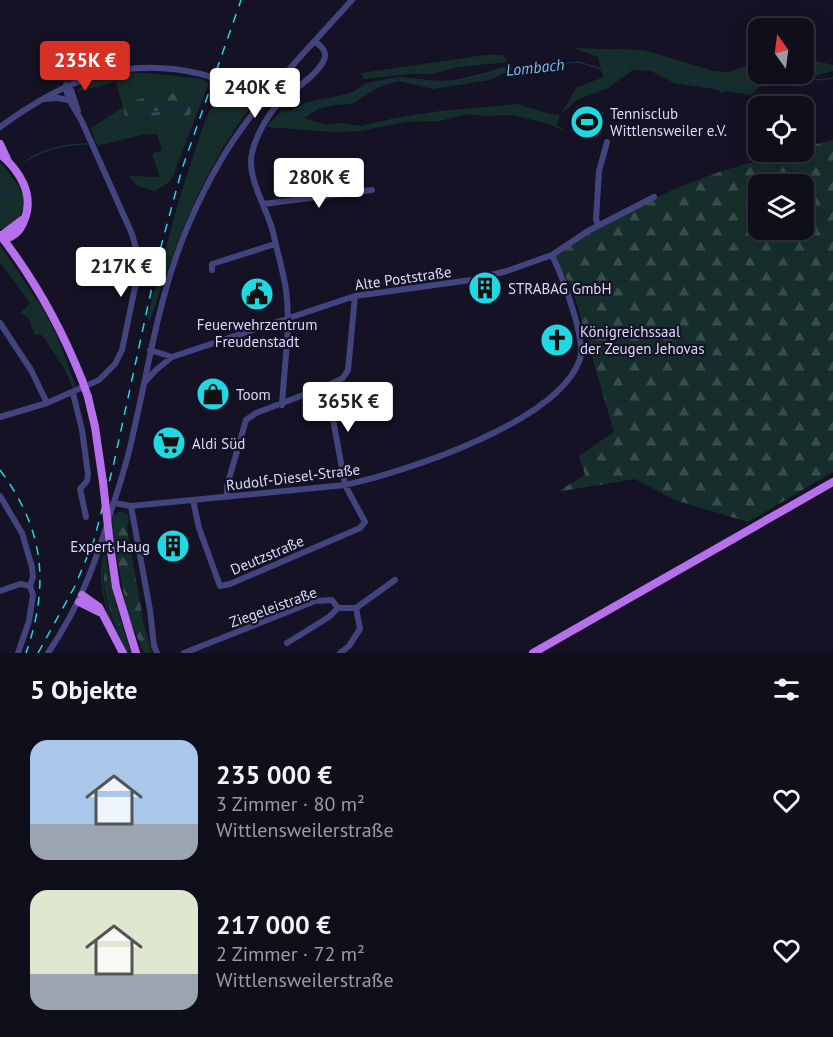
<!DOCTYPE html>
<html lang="de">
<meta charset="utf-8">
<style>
body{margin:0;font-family:"PT Sans",sans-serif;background:#181724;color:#f1f3f6;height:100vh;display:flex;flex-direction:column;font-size:22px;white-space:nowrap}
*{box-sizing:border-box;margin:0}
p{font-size:20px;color:#9b9ca3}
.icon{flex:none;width:33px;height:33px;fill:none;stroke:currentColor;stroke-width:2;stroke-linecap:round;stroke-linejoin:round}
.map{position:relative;height:653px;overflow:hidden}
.panel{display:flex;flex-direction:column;background:#0f0e1b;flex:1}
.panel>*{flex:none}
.needle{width:39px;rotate:346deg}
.tools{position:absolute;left:748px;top:18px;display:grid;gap:12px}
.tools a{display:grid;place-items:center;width:66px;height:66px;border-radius:12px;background:#0f0e1b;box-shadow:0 6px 24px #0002,0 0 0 2px #2f2e3a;font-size:30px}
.price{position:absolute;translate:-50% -51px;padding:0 14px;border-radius:6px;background:#fff;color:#222;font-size:20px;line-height:39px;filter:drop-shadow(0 2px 3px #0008)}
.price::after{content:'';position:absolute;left:50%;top:36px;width:18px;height:14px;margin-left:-9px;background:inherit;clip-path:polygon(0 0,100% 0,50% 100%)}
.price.current{background:#d93025;color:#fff}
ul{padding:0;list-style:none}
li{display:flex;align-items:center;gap:18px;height:150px;padding:0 30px}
li span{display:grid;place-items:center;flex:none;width:168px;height:120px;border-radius:18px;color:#555}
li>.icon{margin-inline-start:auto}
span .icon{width:72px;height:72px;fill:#fffc;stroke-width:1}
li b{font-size:26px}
h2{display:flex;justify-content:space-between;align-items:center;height:72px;padding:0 30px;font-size:26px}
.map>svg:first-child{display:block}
.green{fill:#162e2b}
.forest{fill:url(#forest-firs);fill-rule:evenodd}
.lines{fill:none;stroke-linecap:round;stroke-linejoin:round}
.stream{stroke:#172d48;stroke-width:1.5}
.minor{stroke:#43447d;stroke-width:6}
.major{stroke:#b770ec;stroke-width:8}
.rail{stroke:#1fd8e1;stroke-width:1.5;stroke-dasharray:9 8;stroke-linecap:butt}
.major-bridge{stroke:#b770ec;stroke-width:8}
.labels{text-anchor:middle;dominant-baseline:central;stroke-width:4.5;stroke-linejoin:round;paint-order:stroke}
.poi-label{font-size:15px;fill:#dcdafa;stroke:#141224;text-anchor:start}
.street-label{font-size:15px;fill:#dcdafa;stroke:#141224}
.water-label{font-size:16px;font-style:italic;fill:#76bced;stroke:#141224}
</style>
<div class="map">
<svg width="833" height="653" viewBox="0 0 833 653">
<defs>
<pattern id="forest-firs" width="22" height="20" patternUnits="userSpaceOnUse" patternTransform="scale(1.5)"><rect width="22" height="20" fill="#162e2b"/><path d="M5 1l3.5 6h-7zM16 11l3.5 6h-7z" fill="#374c4b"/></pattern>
</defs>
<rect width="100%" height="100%" fill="#141224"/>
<path class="green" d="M573 48 644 50 714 71 729 72 759 61V74H783L768 79 751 95 674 83 651 71 633 70 608 88 577 100 560 115 557 125 566 132 546 123 512 115 482 116 468 114 439 121 405 122 360 131 334 132 266 127 282 110 287 112 308 102 351 93 366 83 398 77 443 81 471 77 504 67 513 69 490 80 433 89 398 81 377 88 352 104 336 105 318 109 304 118 326 125 341 123 361 126 395 118 440 111 517 104 546 113 560 115 576 88 603 77 598 57Z
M485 55H503L508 62 459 67 432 74H411L364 79 361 73Z
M804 58 833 65V71L810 77 801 74H804Z
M126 73H150L202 79 209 83 171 181 155 191 137 186 129 176 160 177 152 154 162 150 157 134C136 133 118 143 97 145L91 128 123 107 116 82 77 92 82 84Z
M220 86C231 92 245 96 250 108 202 171 174 247 150 321L147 318 178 203 202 129Z
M576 106 603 112 597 138 571 131Z
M0 162C20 188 39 203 7 229H0Z
M0 245 43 309 58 338 76 387 73 388 65 370 42 335H35L28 318 20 313 30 303 0 262Z
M120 511 127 514 129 520 127 529 120 524 112 531 113 516Z
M105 554 116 605 131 653 128 650 109 591 105 564C98 593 114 627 127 653 113 639 101 597 101 576 100 570 102 563 103 557Z"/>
<path class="forest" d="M186 91 194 101 186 128 177 126 178 111 142 118 131 132 102 144 97 135 126 126 123 102Z
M833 140V472L748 522 675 500 635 479 557 492 585 475 579 456 614 432 573 291 554 255C615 217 676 183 746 164 765 158 784 152 804 152V147ZM759 184H804V230H759Z
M120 523 127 529 144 625 152 653H144L128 616 112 531Z
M104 559 109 591 129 653H127C113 621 101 595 104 559Z"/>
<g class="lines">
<path class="stream" d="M804 70C817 82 816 81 833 78
M280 120 374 85 394 80 443 84 495 71 579 62 616 74C642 44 665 74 694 80 700 81 707 81 713 81L722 92 733 86H740L743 89C747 88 750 86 753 84 764 79 766 83 778 74
M94 141 113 133 127 132 140 114 192 106
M26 161C43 149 67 144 87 144
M0 194 16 195"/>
<path class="minor" d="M66 85 71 90 78 111
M239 89 258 107
M44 99 58 98 68 100
M0 127C63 81 121 55 201 74 218 78 236 90 253 91 260 91 269 87 275 85
M263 204 372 190
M598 225 596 219 599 171 607 142
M212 270V264L275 244
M0 323 31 370 47 403
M150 350 172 357
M144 383 157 369 172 357 355 296 471 280 507 271 552 255 588 231 654 197
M73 393 82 430 88 474 87 481 80 489 86 517
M282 405C284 367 291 327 286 290 283 270 277 251 273 232 267 208 246 177 252 153 256 135 270 110 284 98 297 87 317 75 324 60 328 51 320 46 315 41
M0 417 47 403 99 380 115 364 122 350 139 268 137 252 132 234 83 124C77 110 66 101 66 85
M0 496 22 533 32 567 33 577 30 586 33 595 29 621 18 653
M227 497V486L246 420 256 413 327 386 343 378 348 370 355 296
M193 500 199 528 220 586 230 584 360 528 365 522 345 485 327 386
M114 503 131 506 345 485C405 472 559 422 580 359 586 338 562 276 552 255
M131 506 150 610 154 646 157 653
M0 591 20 584 30 586
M338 608H356L395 580
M287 643 329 617 338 608
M48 653C80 606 96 562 112 508 120 484 128 459 133 434 147 375 156 314 176 257 191 214 215 165 242 128 275 82 314 42 352 0
M184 653 315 601 332 600 338 608
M340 653 349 646 360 629 356 608"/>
<path class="major" d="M0 144 7 159
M0 154C20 171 35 195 24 221 20 232 14 236 4 240
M0 235C35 280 61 327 82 380
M1 236 22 220
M88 397 95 427 103 482
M110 545 116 587 136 653
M82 595 99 607 123 653
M79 602 99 612
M533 653 833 482"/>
<path class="rail" d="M0 470C44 529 50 584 26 653
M38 653 75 586 94 540 113 467 160 250 182 169 241 0"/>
<path class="major-bridge" d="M82 380 88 397
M103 482 110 545"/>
</g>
<defs>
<symbol id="stadium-disc" viewBox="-11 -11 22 22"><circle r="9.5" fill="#1fd8e1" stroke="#141224"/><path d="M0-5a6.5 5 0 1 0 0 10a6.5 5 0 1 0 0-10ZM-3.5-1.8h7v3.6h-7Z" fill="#111"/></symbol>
<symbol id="building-disc" viewBox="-11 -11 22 22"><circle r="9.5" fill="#1fd8e1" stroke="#141224"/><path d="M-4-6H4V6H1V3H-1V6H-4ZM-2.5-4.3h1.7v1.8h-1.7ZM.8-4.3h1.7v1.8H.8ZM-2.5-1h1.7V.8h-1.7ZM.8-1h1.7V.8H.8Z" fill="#111"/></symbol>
<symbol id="civic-disc" viewBox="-11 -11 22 22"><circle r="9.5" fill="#1fd8e1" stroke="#141224"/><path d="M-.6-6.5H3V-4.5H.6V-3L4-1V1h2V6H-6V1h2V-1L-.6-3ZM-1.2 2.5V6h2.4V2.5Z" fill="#111"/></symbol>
<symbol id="church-disc" viewBox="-11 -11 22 22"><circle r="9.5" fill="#1fd8e1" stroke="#141224"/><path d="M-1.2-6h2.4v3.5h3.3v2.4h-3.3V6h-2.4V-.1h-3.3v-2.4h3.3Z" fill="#111"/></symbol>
<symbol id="shop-disc" viewBox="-11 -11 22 22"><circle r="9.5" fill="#1fd8e1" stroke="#141224"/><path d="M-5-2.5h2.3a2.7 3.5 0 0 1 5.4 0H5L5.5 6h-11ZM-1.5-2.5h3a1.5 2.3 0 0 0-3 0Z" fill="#111"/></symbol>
<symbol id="supermarket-disc" viewBox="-11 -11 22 22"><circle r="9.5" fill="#1fd8e1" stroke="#141224"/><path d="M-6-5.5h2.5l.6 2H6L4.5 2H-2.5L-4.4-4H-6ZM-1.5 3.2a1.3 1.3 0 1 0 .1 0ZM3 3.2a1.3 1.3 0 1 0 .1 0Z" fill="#111"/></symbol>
</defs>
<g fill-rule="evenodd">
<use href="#stadium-disc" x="568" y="103" width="38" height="38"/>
<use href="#building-disc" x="466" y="269" width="38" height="38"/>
<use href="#civic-disc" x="238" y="275" width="38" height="38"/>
<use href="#church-disc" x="538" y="321" width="38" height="38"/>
<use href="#shop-disc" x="194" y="375" width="38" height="38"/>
<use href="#supermarket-disc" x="150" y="424" width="38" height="38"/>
<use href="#building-disc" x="154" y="527" width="38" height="38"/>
</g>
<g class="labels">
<g class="poi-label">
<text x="610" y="113">Tennisclub<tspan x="610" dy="17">Wittlensweiler e.V.</tspan></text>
<text x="508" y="288">STRABAG GmbH</text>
<text x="257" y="324" text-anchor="middle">Feuerwehrzentrum<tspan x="257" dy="17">Freudenstadt</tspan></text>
<text x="580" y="331">Königreichssaal<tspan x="580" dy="17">der Zeugen Jehovas</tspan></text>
<text x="236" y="394">Toom</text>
<text x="192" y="443">Aldi Süd</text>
<text x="150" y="546" text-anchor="end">Expert Haug</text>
</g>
<g class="street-label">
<text transform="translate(403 278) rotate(-8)">Alte Poststraße</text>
<text transform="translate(293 477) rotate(-7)">Rudolf-Diesel-Straße</text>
<text transform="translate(267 555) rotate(-23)">Deutzstraße</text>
<text transform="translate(273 607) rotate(-20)">Ziegeleistraße</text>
</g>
<g class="water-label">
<text transform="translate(535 67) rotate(-6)">Lombach</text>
</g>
</g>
</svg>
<div class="tools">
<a><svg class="needle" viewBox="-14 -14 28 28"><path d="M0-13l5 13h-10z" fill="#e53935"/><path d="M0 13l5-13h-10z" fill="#9b9ca3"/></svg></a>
<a><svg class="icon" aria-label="locate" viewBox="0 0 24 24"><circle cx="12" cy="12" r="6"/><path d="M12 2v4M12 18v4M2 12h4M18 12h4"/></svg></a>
<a><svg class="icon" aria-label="layers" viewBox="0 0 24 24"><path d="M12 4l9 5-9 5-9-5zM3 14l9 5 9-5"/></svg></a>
</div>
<b class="price current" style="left:85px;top:92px">235K €</b>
<b class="price" style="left:255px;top:119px">240K €</b>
<b class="price" style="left:319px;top:209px">280K €</b>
<b class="price" style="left:121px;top:298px">217K €</b>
<b class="price" style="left:348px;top:433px">365K €</b>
</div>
<section class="panel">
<h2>5 Objekte<svg class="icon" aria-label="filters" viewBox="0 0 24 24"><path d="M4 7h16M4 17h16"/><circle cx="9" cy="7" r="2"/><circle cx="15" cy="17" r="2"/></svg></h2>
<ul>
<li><span style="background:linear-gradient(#a9c7e8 70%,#9aa5b1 0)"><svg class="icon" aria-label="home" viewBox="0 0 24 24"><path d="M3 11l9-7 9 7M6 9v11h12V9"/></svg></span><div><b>235 000 €</b><p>3 Zimmer · 80 m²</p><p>Wittlensweilerstraße</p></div><svg class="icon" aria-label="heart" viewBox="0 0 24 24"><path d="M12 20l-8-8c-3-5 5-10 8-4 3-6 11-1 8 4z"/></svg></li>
<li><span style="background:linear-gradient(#dfe7d0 70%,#9aa5b1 0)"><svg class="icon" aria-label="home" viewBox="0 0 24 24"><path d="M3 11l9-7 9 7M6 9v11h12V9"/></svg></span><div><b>217 000 €</b><p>2 Zimmer · 72 m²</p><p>Wittlensweilerstraße</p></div><svg class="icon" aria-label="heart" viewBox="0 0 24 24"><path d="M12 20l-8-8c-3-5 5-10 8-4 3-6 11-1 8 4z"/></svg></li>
</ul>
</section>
